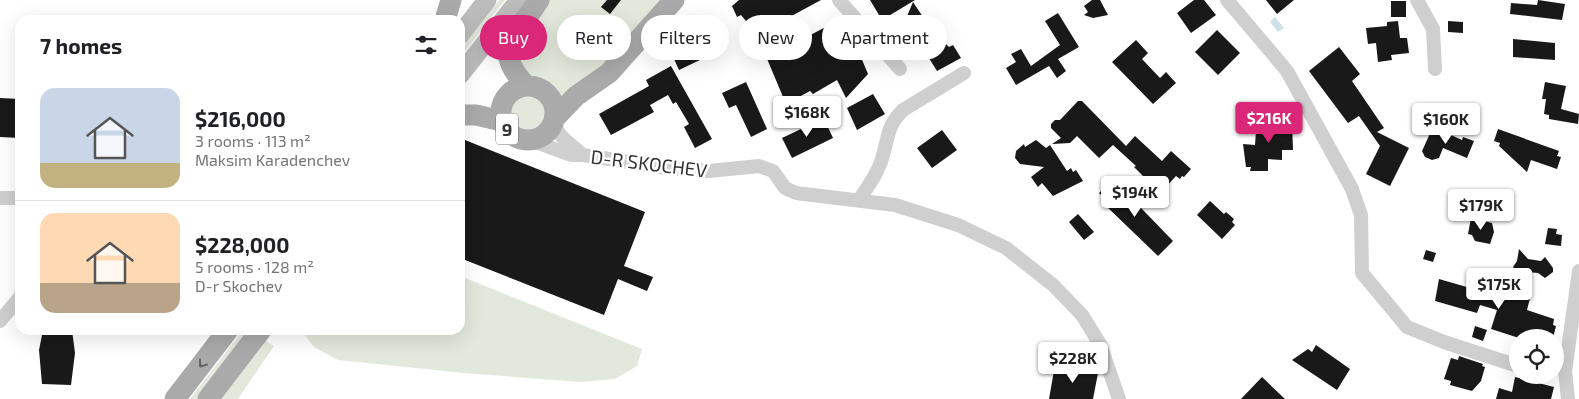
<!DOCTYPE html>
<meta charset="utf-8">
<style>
body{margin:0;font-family:"Exo 2",sans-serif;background:#f6f6f6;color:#202124;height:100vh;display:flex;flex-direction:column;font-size:19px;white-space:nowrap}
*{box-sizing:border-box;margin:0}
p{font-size:16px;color:#757577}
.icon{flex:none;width:28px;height:28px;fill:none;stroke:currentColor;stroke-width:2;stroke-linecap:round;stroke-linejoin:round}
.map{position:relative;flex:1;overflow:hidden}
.panel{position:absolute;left:15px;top:15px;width:450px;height:320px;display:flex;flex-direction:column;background:#fff;border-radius:15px;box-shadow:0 5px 20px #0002}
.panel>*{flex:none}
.banner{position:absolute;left:480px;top:15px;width:475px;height:45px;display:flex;gap:10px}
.controls{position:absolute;left:1509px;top:329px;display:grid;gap:10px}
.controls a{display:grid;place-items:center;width:55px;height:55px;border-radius:50%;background:#fff;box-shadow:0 5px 20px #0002;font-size:25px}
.price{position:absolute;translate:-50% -42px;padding:0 11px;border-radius:5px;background:#fff;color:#222;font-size:16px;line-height:32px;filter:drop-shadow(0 1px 2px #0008)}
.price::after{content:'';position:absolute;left:50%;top:30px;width:15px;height:11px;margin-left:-8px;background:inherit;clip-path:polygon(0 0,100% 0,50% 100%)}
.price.active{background:#db2777;color:#fff}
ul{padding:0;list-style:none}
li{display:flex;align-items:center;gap:15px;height:125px;padding:0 25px}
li+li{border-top:1px solid #e0e0e0}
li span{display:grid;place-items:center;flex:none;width:140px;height:100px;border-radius:15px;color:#555}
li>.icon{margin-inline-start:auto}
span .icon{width:60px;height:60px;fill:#fffc;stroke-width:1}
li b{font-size:21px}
h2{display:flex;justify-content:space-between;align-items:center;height:60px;padding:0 25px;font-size:21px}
.chip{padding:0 18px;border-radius:22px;background:#fff;box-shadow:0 5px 20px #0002;font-size:18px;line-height:45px}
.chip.active{background:#db2777;color:#fff}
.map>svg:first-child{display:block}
.green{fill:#e3e8dc}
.water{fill:#cee0e9}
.building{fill:#191919}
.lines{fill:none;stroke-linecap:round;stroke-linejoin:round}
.minor{stroke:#cfcfcf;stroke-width:14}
.secondary{stroke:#bcbcbc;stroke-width:19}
.primary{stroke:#aaa;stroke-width:21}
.oneway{stroke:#626262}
.labels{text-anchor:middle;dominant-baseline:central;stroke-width:5;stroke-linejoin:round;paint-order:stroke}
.shield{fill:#fff;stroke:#707070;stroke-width:1}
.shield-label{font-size:18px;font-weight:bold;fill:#323232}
.street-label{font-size:19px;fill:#323232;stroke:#fff}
</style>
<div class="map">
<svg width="1579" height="399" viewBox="0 0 1579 399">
<rect width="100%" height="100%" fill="#fff"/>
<path class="green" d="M499 0H505L460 58V50Z
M539 0H674L571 94 561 96 547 94C574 129 514 164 502 115 499 104 506 95 515 89L513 34Z
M460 276 642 349 637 366 615 379 581 382 464 373 338 360 314 347 303 333 305 330H460Z
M243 330H251L198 399H190Z
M266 341 274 346 238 399H220Z"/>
<path class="water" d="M1275 17 1284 28 1278 32 1270 22Z"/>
<path class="building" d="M607 0H621L610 14 601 7Z
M739 0H821L786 19 789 23 764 51 763 48 759 50 746 21 741 15 737 17 732 6Z
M870 0H915L882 20Z
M1092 0H1100L1108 15 1093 18 1084 15 1088 12 1084 6Z
M1194 0H1204L1216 15 1191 33 1177 13Z
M1266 0H1294L1277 14Z
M1538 0 1565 4 1562 20 1510 14 1511 3 1537 5Z
M1391 1H1406V17H1391Z
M913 2 925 20 927 19 941 42 943 41 949 47 953 45 961 58 937 71 927 55 934 31 912 44 902 28Z
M1058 13 1079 47 1058 59 1066 71 1057 78 1049 66 1016 85 1006 68 1016 62 1011 54 1021 49 1031 66 1060 45 1045 21Z
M1398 21 1400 38H1407L1409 53 1391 55 1392 60 1378 62 1376 43 1368 44 1366 28 1387 26V22Z
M1448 21 1463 22V33L1448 32Z
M835 22 858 50 868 74 846 98 837 80 813 94 810 91 786 104 765 54 801 40Z
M713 28 723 49 679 70 669 48Z
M1217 30 1240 53 1218 75 1195 52Z
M1513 39 1555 43V60L1513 57Z
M1136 40 1148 53 1142 59 1160 78 1166 72 1176 83 1153 104 1112 62Z
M1339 47 1360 74 1352 81 1384 128 1377 132 1409 148 1390 186 1366 174 1380 146 1359 116 1348 123 1309 71Z
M671 66 712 139 695 148 684 127 689 124 676 102 673 104 668 95 650 105 654 112 611 135 599 114 649 86 646 80Z
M746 82 767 129 751 137 736 105 729 108 722 93Z
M1545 82 1566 86 1561 109 1579 114 1578 124 1549 119V115L1544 114 1546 99H1542Z
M873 94 885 114 857 130 847 108Z
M0 98 20 99V138L0 137Z
M1078 101H1082L1126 146 1135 136 1162 161 1171 151 1191 169 1184 177 1182 176 1180 179 1176 176 1164 189 1158 183 1154 187 1134 167 1136 166 1113 145 1099 158 1077 136 1070 143 1052 144 1061 138 1051 128V124L1055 120H1060Z
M1263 118 1292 121 1293 150H1282V160L1268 159V171H1250L1251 167H1246L1243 144 1255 145 1256 131 1263 132Z
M820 120 821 122 825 121 833 138 792 158 782 138Z
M1433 127 1462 140 1463 137 1474 141 1467 158 1443 148 1439 158 1432 160 1425 157 1422 151Z
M1498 129 1559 151 1557 156 1561 157 1557 169 1531 160 1527 172 1499 146 1500 143 1494 141Z
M942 130 957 150 932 168 917 148Z
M460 138 645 212 624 266 653 277 647 291 618 279 604 315 460 258Z
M1036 140 1046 148 1050 145 1067 171 1071 168 1073 172 1076 170 1083 181 1053 196 1042 183 1038 187 1031 177 1044 167 1020 164 1015 158 1016 151 1024 144 1025 147Z
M1113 179 1173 241 1158 256 1105 205 1108 201 1099 193Z
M1210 201 1224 214 1226 212 1234 219 1232 222 1235 225 1222 239 1197 215Z
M1078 214 1094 232 1084 240 1069 222Z
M1471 218 1492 223 1494 232 1490 244 1475 241 1472 235 1468 234Z
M1548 228 1557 229 1556 234 1562 235 1561 246 1545 244Z
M1519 249 1528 259 1541 261 1545 257 1553 268V272L1545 278 1538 273 1527 272 1524 275H1519L1513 267 1517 261Z
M1426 250 1436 253 1433 262 1423 259Z
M1439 279 1491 294 1493 286 1530 298 1527 310 1554 319 1553 325 1556 326 1553 338H1519L1491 329 1497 310 1480 305 1477 313 1435 301Z
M1475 326 1487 330 1483 341 1472 337Z
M43 330H72L75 353 71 385 42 384 39 350Z
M1316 345 1350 369 1337 390 1292 360 1308 349 1312 352Z
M1459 356 1483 364 1482 366 1485 367 1481 381 1472 391 1450 385 1451 381 1444 379 1451 358 1458 360Z
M1055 365 1098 373 1093 399H1049Z
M1262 377 1285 399H1241Z
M1515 377 1554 387 1551 399H1496L1499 388 1512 392Z"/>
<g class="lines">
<path class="minor" d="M839 0 900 69
M1227 0 1287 71 1352 189 1361 215 1362 273 1407 327 1444 342 1518 366
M1417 0 1433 29 1435 69
M552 124 563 138 583 155
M530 140 571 155H583L668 168 709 171 759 166 773 171 785 188 796 193 895 205 958 225 1006 248 1053 285 1082 315 1100 344 1119 399
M0 198H20
M859 200C868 186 879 172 883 155 889 135 887 126 903 110L964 73
M0 321 20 297
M1568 399 1565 371 1579 271"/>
<path class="secondary" d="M460 35 487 0
M460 75 519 0"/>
<path class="primary" d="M445 20 451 0
M526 86C489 45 517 36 539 0
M501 113a27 27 0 1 1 54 0a27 27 0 1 1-54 0Z
M460 115H476L502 121
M554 119 576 96 609 73 674 0
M175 399 228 330
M208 399 261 330"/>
</g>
<defs><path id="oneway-chevron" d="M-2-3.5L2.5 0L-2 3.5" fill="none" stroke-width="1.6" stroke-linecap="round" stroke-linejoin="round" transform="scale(1.25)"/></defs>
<use class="oneway" href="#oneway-chevron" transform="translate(202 364) rotate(127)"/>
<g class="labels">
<rect class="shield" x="496" y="113.5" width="22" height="31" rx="4"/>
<g class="shield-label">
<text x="507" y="129">9</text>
</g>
<g class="street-label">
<text transform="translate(649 163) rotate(7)">D-R SKOCHEV</text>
</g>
</g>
</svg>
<div class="controls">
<a><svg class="icon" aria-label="locate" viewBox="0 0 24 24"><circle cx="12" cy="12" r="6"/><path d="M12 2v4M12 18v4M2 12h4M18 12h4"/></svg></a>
</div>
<b class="price" style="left:807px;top:138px">$168K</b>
<b class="price active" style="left:1269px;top:144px">$216K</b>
<b class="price" style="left:1446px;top:145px">$160K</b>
<b class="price" style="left:1135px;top:218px">$194K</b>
<b class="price" style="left:1481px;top:231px">$179K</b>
<b class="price" style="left:1499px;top:310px">$175K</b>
<b class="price" style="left:1073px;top:384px">$228K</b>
<div class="banner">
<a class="chip active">Buy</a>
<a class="chip">Rent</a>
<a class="chip">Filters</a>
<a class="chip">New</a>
<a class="chip">Apartment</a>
</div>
<section class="panel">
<h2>7 homes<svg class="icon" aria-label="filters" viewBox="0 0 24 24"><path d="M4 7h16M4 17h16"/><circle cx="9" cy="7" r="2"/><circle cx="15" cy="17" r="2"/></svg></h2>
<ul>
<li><span style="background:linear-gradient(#c9d6e8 75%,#c2b280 0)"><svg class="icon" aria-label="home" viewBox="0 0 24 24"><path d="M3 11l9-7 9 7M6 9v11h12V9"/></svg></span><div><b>$216,000</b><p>3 rooms · 113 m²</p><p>Maksim Karadenchev</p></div></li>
<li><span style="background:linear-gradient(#ffd9b3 70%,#b9a48a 0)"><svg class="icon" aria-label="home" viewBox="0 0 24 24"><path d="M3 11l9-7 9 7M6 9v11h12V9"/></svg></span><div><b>$228,000</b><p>5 rooms · 128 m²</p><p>D-r Skochev</p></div></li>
</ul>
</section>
</div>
